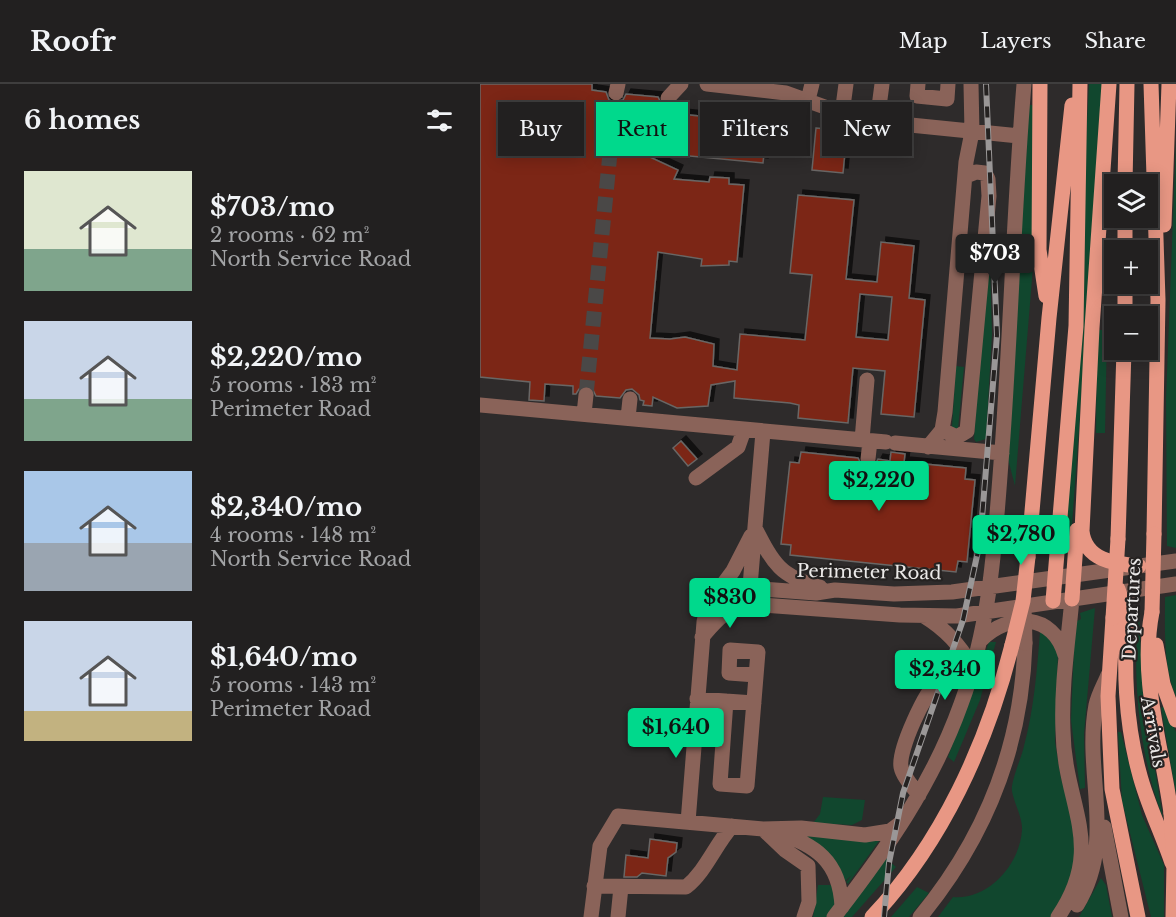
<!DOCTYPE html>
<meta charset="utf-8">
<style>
body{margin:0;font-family:"Libre Baskerville",serif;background:#2e2d2d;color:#f1f3f6;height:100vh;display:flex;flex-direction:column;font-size:22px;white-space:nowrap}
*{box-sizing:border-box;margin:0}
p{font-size:20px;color:#a2a3a5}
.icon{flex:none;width:33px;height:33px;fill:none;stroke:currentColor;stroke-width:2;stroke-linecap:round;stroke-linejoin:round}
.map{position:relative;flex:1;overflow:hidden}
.drawer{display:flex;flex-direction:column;background:#222020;width:480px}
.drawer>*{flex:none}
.banner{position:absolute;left:18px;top:18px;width:570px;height:54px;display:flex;gap:12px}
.fabs{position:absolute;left:624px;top:90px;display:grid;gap:12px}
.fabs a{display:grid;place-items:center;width:54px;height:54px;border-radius:0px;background:#222020;box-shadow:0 3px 15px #0003,0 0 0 2px #3f3e3e;font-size:30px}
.price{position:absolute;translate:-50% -51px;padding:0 14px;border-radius:6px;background:#00d98c;color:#111;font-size:20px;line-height:39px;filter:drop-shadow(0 2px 3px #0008)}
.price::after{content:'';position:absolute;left:50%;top:36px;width:18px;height:14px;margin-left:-9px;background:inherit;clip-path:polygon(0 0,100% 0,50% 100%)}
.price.selected{background:#222;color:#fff}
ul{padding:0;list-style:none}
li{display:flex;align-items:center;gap:18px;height:150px;padding:0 24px}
li span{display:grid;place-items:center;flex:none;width:168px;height:120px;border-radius:0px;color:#555}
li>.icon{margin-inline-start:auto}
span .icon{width:72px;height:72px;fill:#fffc;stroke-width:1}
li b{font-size:26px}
h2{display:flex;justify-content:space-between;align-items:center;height:72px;padding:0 24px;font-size:26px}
.pill{padding:0 21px;border-radius:0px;background:#222020;box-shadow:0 3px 15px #0003,0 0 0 2px #3f3e3e;font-size:21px;line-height:54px}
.pill.selected{background:#00d98c;color:#111}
header{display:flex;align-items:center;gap:36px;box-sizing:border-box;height:84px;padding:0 30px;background:#222020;border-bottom:2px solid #3f3e3e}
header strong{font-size:28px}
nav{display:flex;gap:33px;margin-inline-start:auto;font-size:21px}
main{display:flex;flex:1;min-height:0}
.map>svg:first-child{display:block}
.green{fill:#11472e}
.building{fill:#7b2814;stroke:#696665;stroke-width:1.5;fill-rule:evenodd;filter:url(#shadow)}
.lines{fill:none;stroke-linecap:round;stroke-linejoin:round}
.minor-tunnel{stroke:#4a4847;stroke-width:15;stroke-dasharray:15 8;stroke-linecap:butt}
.minor{stroke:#8a6359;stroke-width:15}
.major{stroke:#e89784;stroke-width:15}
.rail-casing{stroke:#9a9797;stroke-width:6}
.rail{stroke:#252221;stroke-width:4;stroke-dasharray:11;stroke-linecap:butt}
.minor-bridge{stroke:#8a6359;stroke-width:15}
.major-bridge{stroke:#e89784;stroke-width:15}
.labels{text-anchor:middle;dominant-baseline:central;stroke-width:4.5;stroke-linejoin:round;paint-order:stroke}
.street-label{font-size:18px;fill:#ebe9e8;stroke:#252221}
</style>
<header>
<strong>Roofr</strong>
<nav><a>Map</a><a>Layers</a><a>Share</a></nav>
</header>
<main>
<section class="drawer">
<h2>6 homes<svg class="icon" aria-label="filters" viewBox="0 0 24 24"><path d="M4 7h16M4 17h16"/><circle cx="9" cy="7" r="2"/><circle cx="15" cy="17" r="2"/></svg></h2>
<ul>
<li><span style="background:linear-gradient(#dfe7d0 65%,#7fa58c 0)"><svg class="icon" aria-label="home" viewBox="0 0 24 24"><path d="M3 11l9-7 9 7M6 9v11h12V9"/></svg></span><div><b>$703/mo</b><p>2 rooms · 62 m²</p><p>North Service Road</p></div></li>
<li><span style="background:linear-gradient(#c9d6e8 65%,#7fa58c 0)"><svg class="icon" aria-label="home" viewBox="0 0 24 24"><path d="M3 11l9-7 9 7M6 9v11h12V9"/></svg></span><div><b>$2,220/mo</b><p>5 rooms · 183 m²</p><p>Perimeter Road</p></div></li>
<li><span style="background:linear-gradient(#a9c7e8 60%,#9aa5b1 0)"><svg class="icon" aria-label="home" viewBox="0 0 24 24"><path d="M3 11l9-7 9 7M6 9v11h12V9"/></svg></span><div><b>$2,340/mo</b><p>4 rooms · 148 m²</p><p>North Service Road</p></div></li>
<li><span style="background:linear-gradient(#c9d6e8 75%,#c2b280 0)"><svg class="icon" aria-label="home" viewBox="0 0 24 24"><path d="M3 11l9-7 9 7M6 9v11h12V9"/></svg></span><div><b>$1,640/mo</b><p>5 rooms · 143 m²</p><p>Perimeter Road</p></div></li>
</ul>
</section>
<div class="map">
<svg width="696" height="833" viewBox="0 0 696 833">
<defs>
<filter id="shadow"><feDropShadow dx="5" dy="-5" stdDeviation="0" flood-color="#0009"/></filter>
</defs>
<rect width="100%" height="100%" fill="#2e2b2b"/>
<path class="green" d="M609 0H624L591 455 585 454Z
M549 21H554L553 183 535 402 528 375Z
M696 56V464L687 462 686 315Z
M509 147 512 250 506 355 496 358 494 355Z
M617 246H627L625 349H616Z
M476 282 484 283 478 345 472 343Z
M696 511V613C683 582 685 546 685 513Z
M615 524 604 650 605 704 600 705 591 636 595 538 601 535 600 529Z
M659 529 663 613 683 734C660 675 651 593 659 529Z
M560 548 568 550 578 569 575 658 581 694 595 739 598 780 572 833H458L473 813C509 816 540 780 542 746 543 732 530 712 532 702 534 689 541 675 544 662 554 625 557 586 560 548Z
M509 558H516L500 616 474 678 468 673Z
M684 622 696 648V710L681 624Z
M638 648H641L662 731 684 781V833H671L642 717Z
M343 713 385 716 382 736 372 741 333 739 340 730Z
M321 749 399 757 368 800 366 798 372 791 364 798Z
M406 774 416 783 372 833H361Z
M621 794 626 801 632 833H599Z
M338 801H355L357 818 348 833H333Z
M437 803 449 809 429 833H411Z"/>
<path class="building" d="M0 0H112V6L126 8 129 16 133 18 143 16 146 10 178 13 182 21 192 23 191 29 287 39 283 79 157 67 198 86 194 95 229 98 230 93 249 94V100L264 101 257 178 249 177V181L221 182 222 175 178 168 170 254 190 255 205 253 234 260 233 282 257 286 260 250 325 256 332 191 310 189 318 111 374 116 366 195 397 198 401 158 434 162 429 214 445 216 434 333 401 330 405 287 373 284 368 339 318 334 319 321 310 319 254 314 255 297 231 301 228 322 197 324 173 313 172 322 163 321 164 317 160 316 159 311 152 305 146 306 140 314 116 312 112 304 106 301 99 305 96 310H93V302L65 300 64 317 49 316 50 298 0 293ZM380 210 412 213 408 256 376 253Z
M336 44 367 47 363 89 332 86Z
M201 357 217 375 208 382 193 364Z
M321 368 378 374 382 382 388 385 395 381 398 375 410 377 411 368 425 370 424 378 486 384 485 395 495 396 487 478 478 477 476 488 310 471 311 461 301 460 310 378 319 379Z
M170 755 197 759 196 768 188 774 186 792 162 789 157 793H144L146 771 168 774Z"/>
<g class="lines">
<path class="minor-tunnel" d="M106 311 136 9"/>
<path class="minor" d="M227 0 306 9 381 36 539 52
M438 0 437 12 467 15 468 0
M136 9 138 0
M188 14 201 0
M328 16 332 0
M362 30 366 0
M397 38 402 0
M0 321 406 358
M104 330 106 311
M148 334 150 315
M462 346 477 353 487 347 509 112 508 95 505 89 496 88 486 92
M382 356 387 296
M415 359 522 369
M448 363 462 346 465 328 486 78 492 48 491 0
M388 375 390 357
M216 394 258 363 264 346
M275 444C293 479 300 493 340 503
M269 514 283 348
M230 518 253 487 271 452
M222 553C236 537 247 523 269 520L420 531 477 532 696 500
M501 556C529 528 573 529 585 571
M217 615 274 619
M246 617 240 700 267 702 278 568 250 566 249 589 276 591
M439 711C433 703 423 693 421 683 418 666 445 608 458 597 468 589 481 587 493 583 479 561 467 546 444 532
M208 738 224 538 226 529 243 513 254 507 270 504 336 509 355 506 414 510 472 508 696 477
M624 743 641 833
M285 747 305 766 328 782 329 818 324 833
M295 748C335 760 360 777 362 823
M114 802 206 803C226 787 235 761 252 742
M597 821C637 755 603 690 616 621 618 611 624 601 628 591
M111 833 120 762 138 732 283 745 321 744 385 751 410 747 422 738
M138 833 141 803
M354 833C406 766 452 701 481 620 512 537 515 454 522 366 531 244 534 122 544 0
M440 833C505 754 542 662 545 559
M578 833C627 761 584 722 583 647 581 603 588 559 592 515"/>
<path class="major" d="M560 0 559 166 566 212
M629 0 612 244 602 447C605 476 634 480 659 482
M671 0 678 216 674 450
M645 100 647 0
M684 141 689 0
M645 166V134
M645 232V200
M638 455 644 266
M548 473 569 234 592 21
M592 515 597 446
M573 517 596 242 600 0
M672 528C659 595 682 662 691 729
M647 532C644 585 645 636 659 688 667 720 682 749 692 779
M633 534 628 612 632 705 658 833
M676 561 683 600 696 636
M392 833C462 759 507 660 532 561"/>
<defs>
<path id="rail" d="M404 833 409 779 423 709 483 536 500 458 517 251 506 0"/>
</defs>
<use href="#rail" class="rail-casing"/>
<use href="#rail" class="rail"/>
<path class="minor-bridge" d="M544 523 545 559"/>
<path class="major-bridge" d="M638 505 647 532
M672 528 674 450
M633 534 638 455
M532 561 543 517 548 473
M691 729 694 781 693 833"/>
</g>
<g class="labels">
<g class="street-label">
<text transform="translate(389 488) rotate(1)">Perimeter Road</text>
<text transform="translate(652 525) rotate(-87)">Departures</text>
<text transform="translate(673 648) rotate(80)">Arrivals</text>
</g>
</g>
</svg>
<div class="fabs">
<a><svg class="icon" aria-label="layers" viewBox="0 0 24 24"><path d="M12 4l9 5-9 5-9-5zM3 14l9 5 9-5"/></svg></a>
<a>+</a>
<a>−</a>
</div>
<b class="price selected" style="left:515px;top:201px">$703</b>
<b class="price" style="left:399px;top:428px">$2,220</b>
<b class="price" style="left:541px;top:482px">$2,780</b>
<b class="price" style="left:250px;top:545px">$830</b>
<b class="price" style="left:465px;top:617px">$2,340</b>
<b class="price" style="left:196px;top:675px">$1,640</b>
<div class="banner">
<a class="pill">Buy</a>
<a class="pill selected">Rent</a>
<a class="pill">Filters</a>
<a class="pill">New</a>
</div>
</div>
</main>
